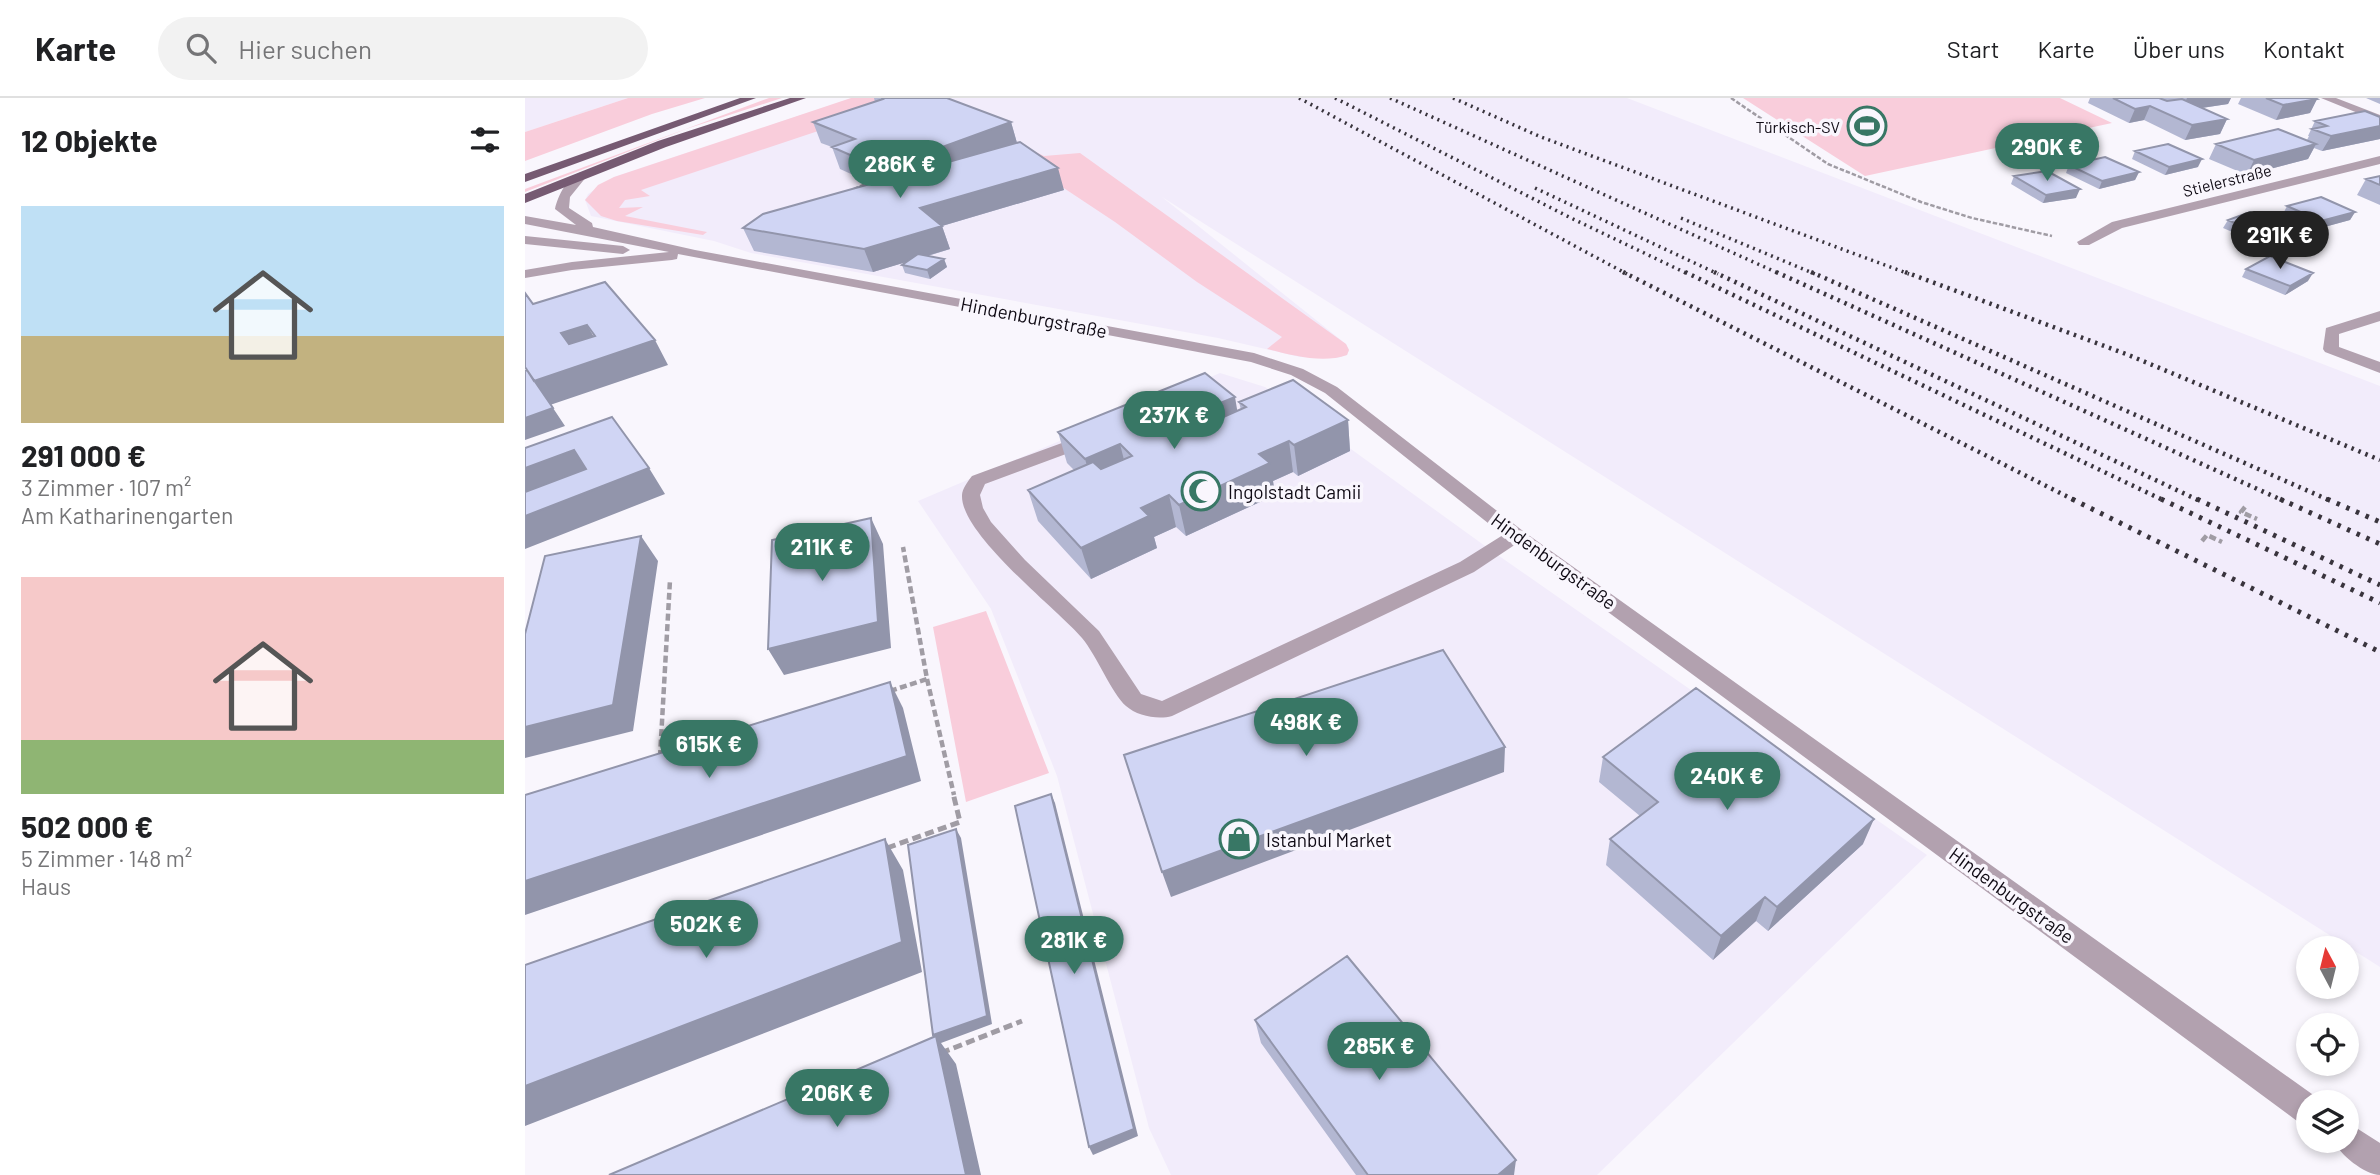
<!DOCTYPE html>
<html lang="de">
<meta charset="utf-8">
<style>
body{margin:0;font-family:Barlow,sans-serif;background:#f2f2f2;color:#202124;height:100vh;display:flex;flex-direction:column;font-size:26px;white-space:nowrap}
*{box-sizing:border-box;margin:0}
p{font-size:23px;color:#757577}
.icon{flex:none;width:38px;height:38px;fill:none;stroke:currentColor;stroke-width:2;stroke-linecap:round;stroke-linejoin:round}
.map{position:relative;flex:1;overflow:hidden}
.panel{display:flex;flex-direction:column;background:#fff;width:525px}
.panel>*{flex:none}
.needle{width:46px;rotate:353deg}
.controls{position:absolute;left:1771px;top:838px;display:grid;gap:14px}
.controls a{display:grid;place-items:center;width:63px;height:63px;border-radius:50%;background:#fff;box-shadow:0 4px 10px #0003;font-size:35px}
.price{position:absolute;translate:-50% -60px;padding:0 16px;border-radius:24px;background:#387765;color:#fff;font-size:23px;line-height:46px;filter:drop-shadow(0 2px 4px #0008)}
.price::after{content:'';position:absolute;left:50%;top:42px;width:21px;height:16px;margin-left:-10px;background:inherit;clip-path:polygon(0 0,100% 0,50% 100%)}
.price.on{background:#222;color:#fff}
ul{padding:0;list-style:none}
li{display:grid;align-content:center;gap:14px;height:371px;padding:0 21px}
li span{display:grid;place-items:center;height:217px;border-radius:0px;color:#555}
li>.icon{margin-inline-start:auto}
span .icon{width:126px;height:126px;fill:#fffc;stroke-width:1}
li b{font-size:30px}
h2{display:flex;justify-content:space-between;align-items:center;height:84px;padding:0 21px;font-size:30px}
header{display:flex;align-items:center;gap:42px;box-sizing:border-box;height:98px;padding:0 35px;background:#fff;border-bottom:2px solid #e0e0e0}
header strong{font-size:33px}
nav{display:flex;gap:38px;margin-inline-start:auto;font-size:24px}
.search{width:490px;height:63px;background:#f2f2f2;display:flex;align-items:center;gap:18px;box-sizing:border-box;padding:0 24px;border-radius:38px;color:#757577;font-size:26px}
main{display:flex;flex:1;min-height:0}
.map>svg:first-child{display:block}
.built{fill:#f2ecfb}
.green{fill:#f9cddb}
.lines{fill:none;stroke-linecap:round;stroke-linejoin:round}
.path-far2{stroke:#a09ca4;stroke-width:2.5;stroke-dasharray:4.5 2;stroke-linecap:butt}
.path-far1{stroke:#a09ca4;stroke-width:4.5;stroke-dasharray:7 3.5;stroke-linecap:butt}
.path{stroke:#a09ca4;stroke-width:5;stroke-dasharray:9 4.5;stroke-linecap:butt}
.minor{fill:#b2a1af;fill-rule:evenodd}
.major{fill:#765a72;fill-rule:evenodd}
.rail-far2{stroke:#39343d;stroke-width:3.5;stroke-dasharray:2 4.5;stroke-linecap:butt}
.rail-far1{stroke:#39343d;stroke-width:4.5;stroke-dasharray:2.5 5;stroke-linecap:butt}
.rail{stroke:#39343d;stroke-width:5;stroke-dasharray:3.5 7;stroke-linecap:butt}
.wall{fill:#b3b7d2}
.shaded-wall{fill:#9295ab}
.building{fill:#d0d5f4;stroke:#9295ab;stroke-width:2;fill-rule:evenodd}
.labels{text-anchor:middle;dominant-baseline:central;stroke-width:7;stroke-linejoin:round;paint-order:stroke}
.far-poi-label{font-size:16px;fill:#0f0a14;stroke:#f9f6fd;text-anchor:end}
.far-street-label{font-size:16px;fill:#0f0a14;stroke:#f9f6fd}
.street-label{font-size:19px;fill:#0f0a14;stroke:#f9f6fd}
.poi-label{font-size:19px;fill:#0f0a14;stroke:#f9f6fd;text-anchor:start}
</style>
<header>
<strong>Karte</strong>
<div class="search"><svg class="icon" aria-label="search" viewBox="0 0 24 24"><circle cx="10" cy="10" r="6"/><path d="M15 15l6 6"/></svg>Hier suchen</div>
<nav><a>Start</a><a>Karte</a><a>Über uns</a><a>Kontakt</a></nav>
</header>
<main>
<section class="panel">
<h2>12 Objekte<svg class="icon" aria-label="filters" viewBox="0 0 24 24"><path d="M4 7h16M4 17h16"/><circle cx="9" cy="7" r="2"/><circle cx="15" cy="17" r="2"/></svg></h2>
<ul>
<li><span style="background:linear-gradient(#bfe0f5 60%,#c2b280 0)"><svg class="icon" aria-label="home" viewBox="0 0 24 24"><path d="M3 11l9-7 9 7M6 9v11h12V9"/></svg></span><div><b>291 000 €</b><p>3 Zimmer · 107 m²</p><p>Am Katharinengarten</p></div></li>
<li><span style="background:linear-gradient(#f6c9c9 75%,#8fb573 0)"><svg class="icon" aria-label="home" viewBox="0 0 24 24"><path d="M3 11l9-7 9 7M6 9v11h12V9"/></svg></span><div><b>502 000 €</b><p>5 Zimmer · 148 m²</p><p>Haus</p></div></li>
</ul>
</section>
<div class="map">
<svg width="1855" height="1077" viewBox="0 0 1855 1077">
<rect width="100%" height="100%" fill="#f9f6fd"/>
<path class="built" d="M0 0H103L0 34Z
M328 0H1102L1855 288V869L637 99 821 246 824 252 822 257 812 260 775 259 693 240 226 155 189 143 66 118 60 102 63 96 89 79Z
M695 275 740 289 967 453 1402 757 1072 1077H646L624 1030 532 678 466 511 393 403Z"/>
<path class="green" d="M103 0H180L127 16 0 63V34Z
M244 0H257L161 31 0 94V91Z
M326 0H392L116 92 125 98 100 102 94 110 118 109 100 118 182 134 178 137 92 123 76 118 60 102 73 87 89 79Z
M1218 0H1535L1587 25 1340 78Z
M492 45 519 58 555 55 821 246 824 252 822 257C797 266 767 257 742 251L757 239 672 184 590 124 501 65 365 93Z
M461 513 524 675 441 704 408 529Z"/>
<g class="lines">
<path class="path-far2" d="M1206 0 1303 66 1396 104 1447 120 1527 138
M329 91 345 84"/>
<path class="path-far1" d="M1720 409 1716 414 1732 421
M1677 443 1682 437 1697 444
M402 581 429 697
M365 593 402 581 378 449
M135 659 145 482"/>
<path class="path" d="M362 750 435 724 428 695
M416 955 497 923"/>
<path class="minor" d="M1796 0H1811L1855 17V24Z
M1855 58V66L1597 130 1564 147H1554L1552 144 1587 124Z
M56 74 62 78 45 99 44 110 67 125 68 129 170 152 729 255 778 271 812 289 998 433 1794 1001 1795 1004H1783V1027L1772 1023 991 446 949 474 647 618C633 622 612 618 601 608 587 596 572 558 557 540 532 511 435 436 437 397 437 391 443 383 447 378L556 338H568L571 342 568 346 460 386 455 397 458 410 466 424 500 462 574 533 616 596 637 603 935 464 978 437 800 295 766 277 726 264 153 156 152 161 147 162 47 172 0 180V172L47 164 144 154 0 126V118L51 127 30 111C33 97 42 80 56 74Z
M0 138 98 148 105 152 98 156 0 146Z
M1855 213V223L1814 236V249L1855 264V275L1800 254 1798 251 1801 230Z
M1822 1024 1855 1045V1077C1840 1077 1814 1056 1809 1043H1822Z"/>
<path class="major" d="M215 0H231L0 84V76Z
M265 0H281L141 49 0 105V96L133 43Z"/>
<path class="rail-far2" d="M774 0 1102 176
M810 0 1046 120 1163 176
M865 0 1255 176
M928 0 1016 39 1384 176
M1010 90 1193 176
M1156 120 1290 176"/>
<path class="rail-far1" d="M1098 174 1551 403
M1160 174 1640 403
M1189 174 1675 403
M1251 174 1759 403
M1286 174 1806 403
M1380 174 1601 256 1855 362"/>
<path class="rail" d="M1547 401 1855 554
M1636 401 1855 505
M1672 401 1855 487
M1755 401 1855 446
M1802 401 1855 424"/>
</g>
<path class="wall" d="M349 0H422L486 24 492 45 539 92 417 128 425 151 403 158 419 161 422 169 405 181 380 175 377 167 381 164 348 174 229 153 218 130 348 86 315 71 307 49 296 45 288 24 350 4Z
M1565 0H1706L1703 6 1677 10 1702 21 1695 36 1660 42 1619 22 1604 25 1563 5Z
M1716 0H1790L1792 1 1785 15 1751 22 1713 6Z
M1841 0H1855V6Z
M1855 19V41L1797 53 1789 50 1783 61 1722 77 1684 61 1691 46 1782 42 1784 38H1783L1790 23Z
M1610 53 1673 69 1640 77 1607 61Z
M1544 67 1614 74 1610 82 1574 91 1541 75Z
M1489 78 1551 100 1518 105 1486 86Z
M1855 78V107L1832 97 1841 81Z
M1762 108 1830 114 1825 122 1792 131 1758 116Z
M1703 122 1749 134 1726 142 1698 130Z
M1721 171 1783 183 1760 197 1717 179Z
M714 304 823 322 825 353 773 378 768 374 748 383 750 397 661 438 651 429 629 439 632 450 566 481 513 423 503 392 549 372 542 365 533 334 712 313 716 312Z
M1078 659 1338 746 1243 833 1231 823 1188 862 1081 767 1085 741 1115 718 1074 684Z
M730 922 989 1077H831L736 945Z"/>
<path class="shaded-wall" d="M1662 0H1706L1703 6 1656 13Z
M1792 1 1785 15 1751 22 1758 7Z
M1625 8 1619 22 1604 25 1610 11Z
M1702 21 1695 36 1660 42 1667 27Z
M486 24 492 45 365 93 357 71Z
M1855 28V41L1797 53 1806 38Z
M1791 46 1783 61 1722 77 1729 62Z
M1677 61 1673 69 1640 77 1644 69Z
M533 70 539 92 417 128 425 151 348 174 339 151 395 110Z
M1614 74 1610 82 1574 91 1577 83Z
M1555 91 1551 100 1518 105 1521 97Z
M1830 114 1825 122 1792 131 1796 123Z
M1753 126 1749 134 1726 142 1730 134Z
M419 161 422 169 405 181 402 172Z
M1788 175 1783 183 1760 197 1765 188Z
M62 227 76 251 51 259 36 235Z
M130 242 143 267 25 307 9 283Z
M710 299 715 329 689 341 683 310Z
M28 310 40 328 0 342V320Z
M823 322 825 353 773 378 769 347Z
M764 343 768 374 748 383 750 397 661 438 654 407 734 356Z
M595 346 603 378 569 392 560 361Z
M49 352 66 377 0 402V370Z
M124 370 140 396 0 451V418Z
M644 397 651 429 629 439 632 450 566 481 556 450 616 410Z
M346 420 358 446 366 550 259 577 243 551Z
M116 438 133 463 108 633 0 660V629Z
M365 584 378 610 396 683 0 817V783Z
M980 649 979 674 646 799 637 774Z
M526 696 530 705 613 1038 568 1057 564 1049Z
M1349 721 1338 746 1243 833 1252 809Z
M431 731 436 740 467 926 416 945 431 966 456 1077H441L412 943 408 937Z
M360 741 378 772 397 874 0 1028V988Z
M1240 799 1231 823 1188 862 1196 838Z
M991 1062 989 1077H973Z"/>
<path class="building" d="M357 0H422L486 24 357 71 307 49 330 41 288 24 358 1Z
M1588 0H1634L1642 3 1657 1 1702 21 1667 27 1625 8 1610 11Z
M1741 0H1790L1792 1 1758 7Z
M1840 13 1855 19V28L1806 38 1787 31 1802 28 1790 23Z
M1753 31 1791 46 1729 62 1691 46Z
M495 44 533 70 395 110 417 128 339 151 218 130 238 116Z
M1643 46 1677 61 1644 69 1610 53Z
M1580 59 1614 74 1577 83 1544 67Z
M1522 73 1555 91 1521 97 1489 78Z
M1855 78V87L1841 81Z
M1796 99 1830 114 1796 123 1762 108Z
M1725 114 1753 126 1730 134 1703 122Z
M393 156 419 161 402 172 377 167Z
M1745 158 1788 175 1765 188 1721 171Z
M80 184 130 242 9 283 0 269V195L8 206ZM62 227 70 238 44 246 36 235Z
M2 272 28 310 0 320V273Z
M680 275 710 299 683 310 696 320 721 309 714 304 768 282 823 322 769 347 764 343 734 356 745 365 654 407 644 397 616 410 624 418 556 450 503 392 568 364 576 371 607 358 595 346 560 361 533 334Z
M87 319 124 370 0 418V394L61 371 49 352 0 370V350Z
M346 420 353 524 243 551 247 442Z
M116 438 88 607 0 629V536L20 458Z
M918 552 980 649 637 774 599 657Z
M365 584 382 658 0 783V697Z
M1171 590 1349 721 1252 809 1240 799 1196 838 1085 741 1133 704 1078 659Z
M526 696 609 1031 564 1049 490 708Z
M431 731 462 918 408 937 383 747Z
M360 741 377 844 0 988V867Z
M822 858 991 1062 973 1077H843L730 922Z
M411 938 441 1077H84Z"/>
<defs>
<symbol id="stadium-ring" viewBox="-11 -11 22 22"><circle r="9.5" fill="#f9f6fd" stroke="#387765" stroke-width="1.5"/><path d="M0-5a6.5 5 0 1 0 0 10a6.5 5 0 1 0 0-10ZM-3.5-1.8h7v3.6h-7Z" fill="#387765"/></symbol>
<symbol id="mosque-ring" viewBox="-11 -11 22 22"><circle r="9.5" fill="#f9f6fd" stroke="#387765" stroke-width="1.5"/><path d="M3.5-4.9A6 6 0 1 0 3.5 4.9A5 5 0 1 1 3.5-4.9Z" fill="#387765"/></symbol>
<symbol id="shop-ring" viewBox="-11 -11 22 22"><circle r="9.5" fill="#f9f6fd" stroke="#387765" stroke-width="1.5"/><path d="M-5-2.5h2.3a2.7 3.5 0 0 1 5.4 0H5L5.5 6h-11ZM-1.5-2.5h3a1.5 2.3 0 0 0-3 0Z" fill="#387765"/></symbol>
</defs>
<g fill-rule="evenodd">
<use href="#stadium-ring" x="1320" y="6" width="44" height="44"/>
<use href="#mosque-ring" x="654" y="371" width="44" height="44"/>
<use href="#shop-ring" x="692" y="719" width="44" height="44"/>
</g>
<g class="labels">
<g class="far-poi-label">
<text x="1315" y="28">Türkisch-SV</text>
</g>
<g class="far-street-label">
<text transform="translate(1702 82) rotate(-14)">Stielerstraße</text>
</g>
<g class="street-label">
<text transform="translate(509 219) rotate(11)">Hindenburgstraße</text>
<text transform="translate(1029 463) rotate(36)">Hindenburgstraße</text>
<text transform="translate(1487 797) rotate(36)">Hindenburgstraße</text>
</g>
<g class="poi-label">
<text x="703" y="393">Ingolstadt Camii</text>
<text x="741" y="741">Istanbul Market</text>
</g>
</g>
</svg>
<div class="controls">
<a><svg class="needle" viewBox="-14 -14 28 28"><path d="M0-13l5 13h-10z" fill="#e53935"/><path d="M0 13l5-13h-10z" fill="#757577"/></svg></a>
<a><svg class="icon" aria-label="locate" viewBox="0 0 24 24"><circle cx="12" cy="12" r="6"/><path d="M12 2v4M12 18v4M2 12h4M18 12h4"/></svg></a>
<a><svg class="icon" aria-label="layers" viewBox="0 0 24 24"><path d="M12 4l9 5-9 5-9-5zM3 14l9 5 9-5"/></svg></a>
</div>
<b class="price" style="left:1522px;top:85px">290K €</b>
<b class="price" style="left:375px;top:102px">286K €</b>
<b class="price on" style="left:1755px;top:173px">291K €</b>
<b class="price" style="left:649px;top:353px">237K €</b>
<b class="price" style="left:297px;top:485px">211K €</b>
<b class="price" style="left:781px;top:660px">498K €</b>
<b class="price" style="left:184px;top:682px">615K €</b>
<b class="price" style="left:1202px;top:714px">240K €</b>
<b class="price" style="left:181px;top:862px">502K €</b>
<b class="price" style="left:549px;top:878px">281K €</b>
<b class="price" style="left:854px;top:984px">285K €</b>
<b class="price" style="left:312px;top:1031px">206K €</b>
</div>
</main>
